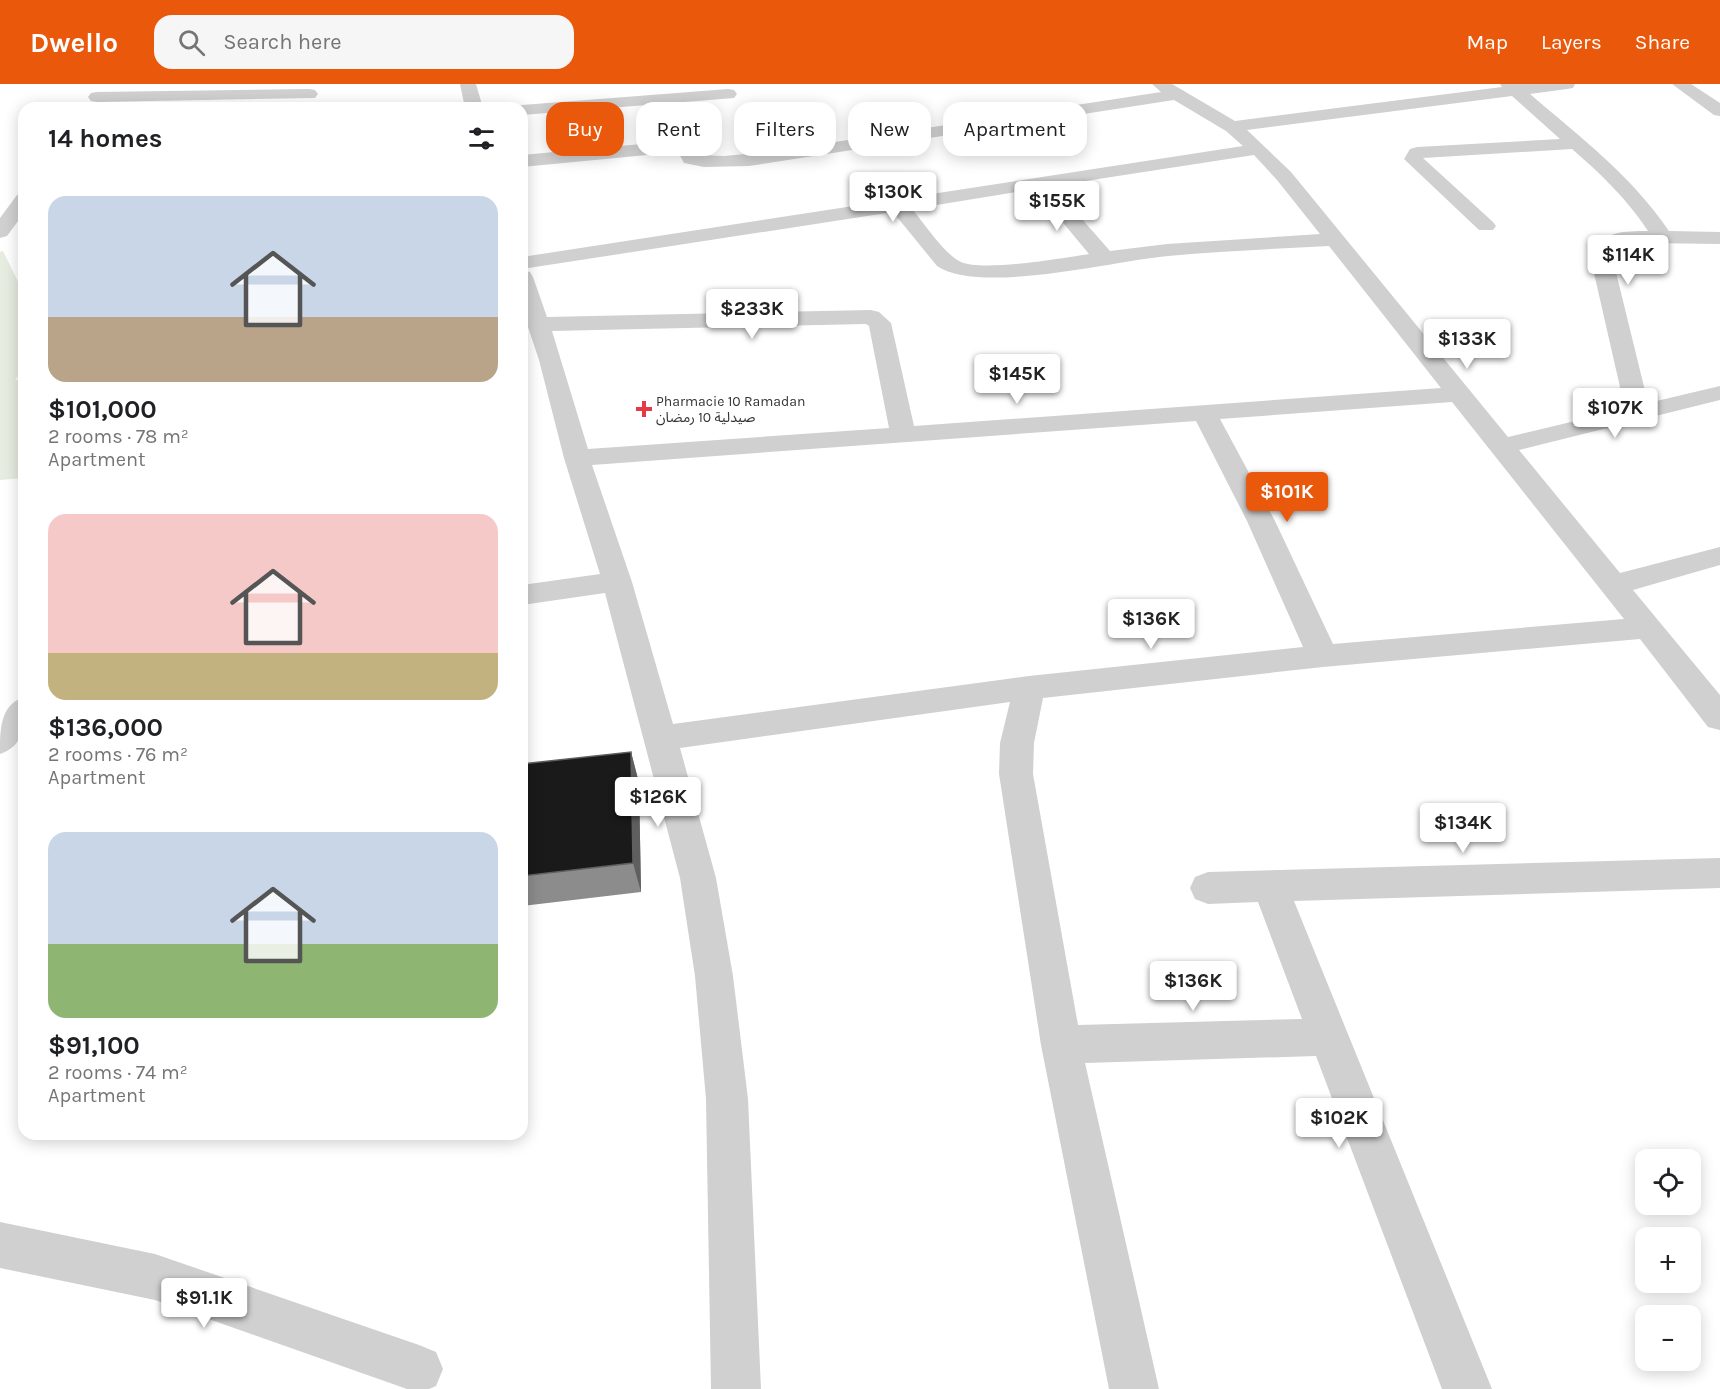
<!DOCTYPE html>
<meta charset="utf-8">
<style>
body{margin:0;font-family:Karla,"Noto Sans Arabic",sans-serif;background:#f6f6f6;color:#202124;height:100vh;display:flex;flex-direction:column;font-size:22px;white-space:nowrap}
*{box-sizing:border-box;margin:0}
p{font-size:20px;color:#757577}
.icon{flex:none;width:33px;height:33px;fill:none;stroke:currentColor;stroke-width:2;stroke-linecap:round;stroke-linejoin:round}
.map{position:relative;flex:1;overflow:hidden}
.sheet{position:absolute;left:18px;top:18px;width:510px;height:1038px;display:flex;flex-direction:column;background:#fff;border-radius:18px;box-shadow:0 3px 15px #0003}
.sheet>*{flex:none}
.top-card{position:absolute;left:546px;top:18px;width:570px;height:54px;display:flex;gap:12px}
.fabs{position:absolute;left:1635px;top:1065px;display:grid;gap:12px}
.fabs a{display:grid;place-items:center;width:66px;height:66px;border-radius:12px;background:#fff;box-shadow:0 3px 15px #0003;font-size:30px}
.price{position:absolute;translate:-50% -51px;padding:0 14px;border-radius:6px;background:#fff;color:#222;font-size:20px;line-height:39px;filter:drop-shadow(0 2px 3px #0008)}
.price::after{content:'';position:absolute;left:50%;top:36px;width:18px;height:14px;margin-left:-9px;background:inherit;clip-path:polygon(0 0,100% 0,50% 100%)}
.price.on{background:#ea580c;color:#fff}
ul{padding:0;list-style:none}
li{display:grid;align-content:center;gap:12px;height:318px;padding:0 30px}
li span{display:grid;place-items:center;height:186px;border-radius:18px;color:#555}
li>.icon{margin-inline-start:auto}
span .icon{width:108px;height:108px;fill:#fffc;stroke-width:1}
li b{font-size:26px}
h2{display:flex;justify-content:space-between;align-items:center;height:72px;padding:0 30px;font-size:26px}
.tag{padding:0 21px;border-radius:18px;background:#fff;box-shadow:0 3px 15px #0003;font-size:21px;line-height:54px}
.tag.on{background:#ea580c;color:#fff}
header{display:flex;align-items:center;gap:36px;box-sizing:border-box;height:84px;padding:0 30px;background:#ea580c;color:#fff}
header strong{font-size:28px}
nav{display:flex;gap:33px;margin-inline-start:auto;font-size:21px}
.search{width:420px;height:54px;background:#f6f6f6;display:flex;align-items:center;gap:15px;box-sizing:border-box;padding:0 21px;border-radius:18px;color:#757577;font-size:22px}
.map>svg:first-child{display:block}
.green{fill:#e6ecdf}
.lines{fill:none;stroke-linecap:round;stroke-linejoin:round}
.minor{fill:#d0d0d0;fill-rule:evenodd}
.wall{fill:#8c8c8c}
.shaded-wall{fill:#5f5f5f}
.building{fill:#1a1a1a;stroke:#5f5f5f;stroke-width:1.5}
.poi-dot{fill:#e63946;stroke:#fff;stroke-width:2}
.labels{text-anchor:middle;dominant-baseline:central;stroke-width:6;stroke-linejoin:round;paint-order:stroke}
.far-poi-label{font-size:14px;fill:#333;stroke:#fff;text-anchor:start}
</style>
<header>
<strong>Dwello</strong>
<div class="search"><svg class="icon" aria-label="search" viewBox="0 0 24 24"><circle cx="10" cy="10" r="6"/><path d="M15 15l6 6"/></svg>Search here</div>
<nav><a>Map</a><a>Layers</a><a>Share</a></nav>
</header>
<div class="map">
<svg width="1720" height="1305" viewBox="0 0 1720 1305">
<rect width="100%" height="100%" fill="#fff"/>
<path class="green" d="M3 167 24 210V285L15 296H24V394L0 396V168Z"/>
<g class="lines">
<path class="minor" d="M460 0H476L483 24H465Z
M1152 0H1172L1235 37 1502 3 1500 0H1575L1573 4 1567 5 1530 10C1581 54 1630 90 1669 147L1720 148V160L1645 159 1621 161 1615 165 1613 176 1648 319 1720 302V316L1519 366 1620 489 1720 463V481L1633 506 1720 611V646L1708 643 1640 555 1323 583 1043 614 1034 659 1033 690 1078 941 1302 935 1258 818 1208 820 1195 815 1190 804 1195 793 1208 788 1720 774V804L1294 817 1492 1305H1442L1316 972 1085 979 1159 1305H1109L1041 961 999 690 1000 659 1010 618 680 664 716 794 733 892 748 1015 761 1305H711L706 1015 695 892 680 794 605 509 522 521V501L600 490 564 374 539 276 522 225V186L530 188 533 193 547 233 871 226 879 228 891 239 914 342 1441 304 1329 162C1275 165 1222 167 1168 172 1113 177 981 211 937 182L893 128 522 185V173L1243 62 1226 47 1174 16 749 82 704 83 684 79 678 68 522 83V71L674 57 667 42 670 38H682L685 42 698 71 724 72 776 67 1161 8ZM1512 12 1560 55 1417 63 1410 65 1404 75 1479 146H1493L1496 142 1493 138 1423 74 1572 65C1601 90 1627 115 1648 147 1624 147 1596 147 1591 176L1625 325 1508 353 1291 88 1247 46ZM1254 71 1277 96 1320 150 1167 160 1110 167 1053 102ZM1035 105 1089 170C1063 174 984 188 961 178 945 171 924 139 912 125ZM866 240 869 242 889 344 588 365 552 247ZM1452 318 1624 535 1333 560 1275 437 1220 335ZM1196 337 1247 437 1303 563 1029 592 673 640 632 498 592 381Z
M1672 0H1691L1720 19V32L1714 31Z
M309 5 315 6 318 10 315 14 97 18 91 17 88 13 91 9 97 8Z
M728 5 734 6 737 10 734 14 522 31V24H515L522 21Z
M24 109V129L7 152 0 154V134L17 111Z
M24 613C24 637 27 661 0 670 0 645 0 621 24 613Z
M0 1138 155 1170 419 1261 436 1268 443 1285 436 1302 429 1305H407L155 1216 0 1184Z"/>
</g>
<path class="wall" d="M631 668 639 699 641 808 522 822V680Z"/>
<path class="shaded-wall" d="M631 668 639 699 641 808 633 779Z"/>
<path class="building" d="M631 668 633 779 522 792V680Z"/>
<path class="poi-dot" d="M641 316h6v6h6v6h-6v6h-6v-6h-6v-6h6z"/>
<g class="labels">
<g class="far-poi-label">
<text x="656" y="317">Pharmacie 10 Ramadan<tspan x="656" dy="16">صيدلية 10 رمضان</tspan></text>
</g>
</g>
</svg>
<div class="fabs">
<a><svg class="icon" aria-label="locate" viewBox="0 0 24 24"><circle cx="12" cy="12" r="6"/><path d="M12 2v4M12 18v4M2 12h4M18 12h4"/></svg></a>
<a>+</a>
<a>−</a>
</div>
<b class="price" style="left:893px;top:139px">$130K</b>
<b class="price" style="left:1057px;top:148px">$155K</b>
<b class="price" style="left:1628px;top:202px">$114K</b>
<b class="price" style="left:752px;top:256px">$233K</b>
<b class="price" style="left:1467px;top:286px">$133K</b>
<b class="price" style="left:1017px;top:321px">$145K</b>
<b class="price" style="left:1615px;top:355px">$107K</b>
<b class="price on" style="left:1287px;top:439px">$101K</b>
<b class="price" style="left:1151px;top:566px">$136K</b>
<b class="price" style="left:658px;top:744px">$126K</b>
<b class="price" style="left:1463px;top:770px">$134K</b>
<b class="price" style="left:1193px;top:928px">$136K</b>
<b class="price" style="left:1339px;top:1065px">$102K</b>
<b class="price" style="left:204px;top:1245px">$91.1K</b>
<div class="top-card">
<a class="tag on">Buy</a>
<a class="tag">Rent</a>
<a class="tag">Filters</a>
<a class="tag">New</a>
<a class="tag">Apartment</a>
</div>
<section class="sheet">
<h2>14 homes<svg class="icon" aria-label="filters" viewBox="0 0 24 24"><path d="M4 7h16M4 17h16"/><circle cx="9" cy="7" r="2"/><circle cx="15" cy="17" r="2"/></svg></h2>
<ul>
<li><span style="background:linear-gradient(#c9d6e8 65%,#b9a48a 0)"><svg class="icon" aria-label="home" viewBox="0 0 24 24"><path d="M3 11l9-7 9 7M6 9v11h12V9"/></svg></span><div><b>$101,000</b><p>2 rooms · 78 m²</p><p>Apartment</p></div></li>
<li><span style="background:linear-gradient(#f6c9c9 75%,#c2b280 0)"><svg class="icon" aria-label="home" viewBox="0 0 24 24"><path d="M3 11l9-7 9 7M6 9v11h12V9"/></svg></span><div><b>$136,000</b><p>2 rooms · 76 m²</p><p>Apartment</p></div></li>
<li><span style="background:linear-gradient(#c9d6e8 60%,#8fb573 0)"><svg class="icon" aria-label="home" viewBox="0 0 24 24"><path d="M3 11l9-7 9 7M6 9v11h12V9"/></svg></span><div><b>$91,100</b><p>2 rooms · 74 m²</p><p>Apartment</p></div></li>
</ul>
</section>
</div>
